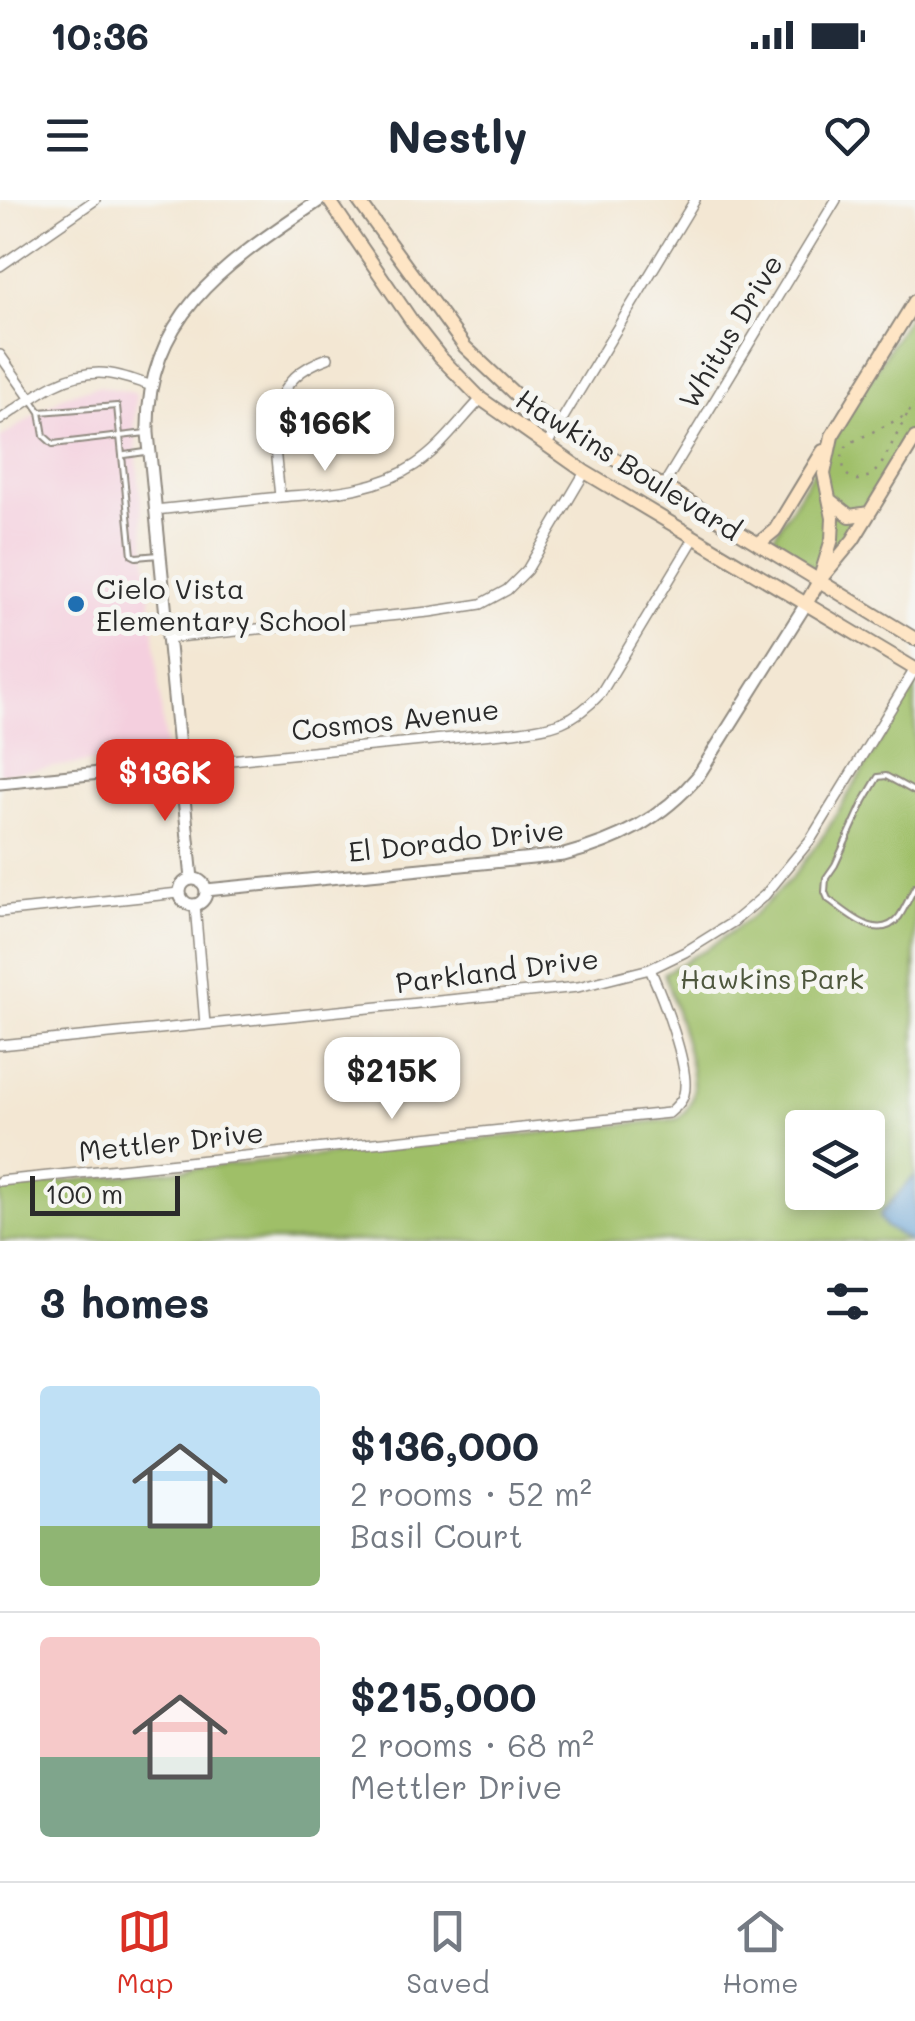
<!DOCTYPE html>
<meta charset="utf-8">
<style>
body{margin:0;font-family:Mali,sans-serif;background:#f2f2f3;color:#1f2937;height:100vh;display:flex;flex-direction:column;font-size:38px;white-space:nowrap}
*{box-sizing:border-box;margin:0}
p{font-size:32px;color:#747a83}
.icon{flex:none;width:55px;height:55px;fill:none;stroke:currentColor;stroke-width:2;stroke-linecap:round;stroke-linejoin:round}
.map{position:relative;height:1041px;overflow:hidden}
.side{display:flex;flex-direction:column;background:#fff;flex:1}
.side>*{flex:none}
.tools{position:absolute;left:785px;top:910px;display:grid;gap:20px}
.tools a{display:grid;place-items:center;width:100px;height:100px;border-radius:10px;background:#fff;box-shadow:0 5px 15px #0003;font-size:50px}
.scale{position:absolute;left:30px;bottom:25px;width:150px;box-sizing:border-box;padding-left:10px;border:5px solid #2b2b2b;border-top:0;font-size:28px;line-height:35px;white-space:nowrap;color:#2b2b2b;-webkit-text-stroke:8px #f6f6f2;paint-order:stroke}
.price{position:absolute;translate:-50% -85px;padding:0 22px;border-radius:20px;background:#fff;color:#222;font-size:32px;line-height:65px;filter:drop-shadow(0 2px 5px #0008)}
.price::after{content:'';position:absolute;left:50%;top:60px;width:30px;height:22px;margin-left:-15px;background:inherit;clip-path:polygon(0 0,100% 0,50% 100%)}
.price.active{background:#d93025;color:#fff}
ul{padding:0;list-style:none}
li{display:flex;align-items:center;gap:30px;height:250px;padding:0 40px}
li+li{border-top:2px solid #e0e1e3}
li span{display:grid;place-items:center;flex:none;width:280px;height:200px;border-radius:10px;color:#555}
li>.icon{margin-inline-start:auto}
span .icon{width:120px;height:120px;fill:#fffc;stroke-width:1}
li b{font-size:42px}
h2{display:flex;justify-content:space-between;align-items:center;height:120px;padding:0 40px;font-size:42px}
.status{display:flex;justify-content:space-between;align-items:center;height:70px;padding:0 50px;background:#fff;direction:ltr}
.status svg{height:28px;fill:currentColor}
header{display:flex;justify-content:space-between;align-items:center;height:130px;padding:0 40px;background:#fff;font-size:45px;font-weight:700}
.tab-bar{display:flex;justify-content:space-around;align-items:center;height:140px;border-top:2px solid #e0e1e3;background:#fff;font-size:28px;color:#747a83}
.tab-bar a{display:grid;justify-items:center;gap:5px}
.tab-bar .active{color:#d93025}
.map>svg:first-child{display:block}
.built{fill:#f4cfde}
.green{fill:#9fbf67;stroke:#657549;stroke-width:2.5;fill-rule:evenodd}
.water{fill:#629fd3;stroke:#46657f;stroke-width:2.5}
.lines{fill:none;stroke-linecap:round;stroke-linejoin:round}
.service-casing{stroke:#8f897f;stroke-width:8}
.minor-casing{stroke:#8f897f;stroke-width:12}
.tertiary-casing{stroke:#8f897f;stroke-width:15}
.secondary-casing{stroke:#8f897f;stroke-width:16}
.path{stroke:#8f897f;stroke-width:2.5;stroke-dasharray:2.5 8;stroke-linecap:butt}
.service{stroke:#fff;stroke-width:4}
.minor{stroke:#fff;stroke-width:9}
.tertiary{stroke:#fff;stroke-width:11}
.secondary{stroke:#fee5c5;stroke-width:12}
.poi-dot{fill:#1f6fb2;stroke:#f6f6f2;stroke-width:4}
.labels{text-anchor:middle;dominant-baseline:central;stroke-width:10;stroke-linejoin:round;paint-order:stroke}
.street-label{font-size:28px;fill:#2b2b2b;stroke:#f6f6f2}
.poi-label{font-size:28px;fill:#2b2b2b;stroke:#f6f6f2;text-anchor:start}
.park-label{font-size:28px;fill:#4e573d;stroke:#f6f6f2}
</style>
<div class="status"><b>10:36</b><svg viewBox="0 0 49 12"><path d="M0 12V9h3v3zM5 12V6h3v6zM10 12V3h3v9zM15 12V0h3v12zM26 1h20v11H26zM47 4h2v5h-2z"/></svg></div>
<header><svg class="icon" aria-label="menu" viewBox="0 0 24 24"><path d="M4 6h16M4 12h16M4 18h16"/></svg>Nestly<svg class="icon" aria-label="heart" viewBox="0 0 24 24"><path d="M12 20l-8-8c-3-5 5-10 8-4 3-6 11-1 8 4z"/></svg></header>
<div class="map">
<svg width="915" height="1041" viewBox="0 0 915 1041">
<rect width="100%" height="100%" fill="#f6f6f2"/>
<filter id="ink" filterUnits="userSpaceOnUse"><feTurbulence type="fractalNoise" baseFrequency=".01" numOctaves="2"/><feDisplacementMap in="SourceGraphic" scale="20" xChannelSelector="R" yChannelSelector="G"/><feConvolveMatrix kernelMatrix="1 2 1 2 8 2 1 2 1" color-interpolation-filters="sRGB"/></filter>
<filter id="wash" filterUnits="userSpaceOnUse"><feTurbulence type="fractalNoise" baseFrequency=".0048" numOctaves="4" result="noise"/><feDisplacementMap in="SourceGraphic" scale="40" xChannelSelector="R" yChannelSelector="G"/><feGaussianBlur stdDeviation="2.25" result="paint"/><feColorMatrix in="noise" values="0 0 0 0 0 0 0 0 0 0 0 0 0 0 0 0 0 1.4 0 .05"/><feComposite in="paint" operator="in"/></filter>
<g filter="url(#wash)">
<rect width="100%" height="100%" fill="#f3e7d3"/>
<path class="built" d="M98 186 134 193 136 196 135 225 137 260 165 547 160 553 0 574V238L65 195Z"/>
<path class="green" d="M915 105V227L824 374 770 342Z
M915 483V1041H0V988L677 919C686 912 692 904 693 892 695 863 673 803 664 773L713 745 755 714 791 679 826 632ZM802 928H868V992H802Z"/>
<path class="water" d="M915 975V1041H910L886 1027 880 1018 881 1013Z"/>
</g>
<g filter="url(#ink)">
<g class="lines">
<defs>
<path id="service" d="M31 199 40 212 44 236 53 244 146 233
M40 212 117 206 132 355 136 357 159 355
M125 255 145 252
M915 592 886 576 878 577 864 601 835 665 826 678 825 692 828 699C847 712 878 744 899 717 905 708 910 696 915 687"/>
<path id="minor" d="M0 66 95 0
M0 155 31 199
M0 220C30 200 61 173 99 173 117 173 136 181 152 186
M546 246 695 0
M663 286 836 0
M280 297C275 239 258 182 328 158
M155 310C197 306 238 301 280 297 327 293 374 292 415 265 441 248 460 221 481 199
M167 438 429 412 481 404 507 390 527 370 585 272
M180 565 513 532C553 527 573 524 601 493L695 337
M195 705 205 824
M0 712 179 693
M0 845 578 787 650 769 685 752 733 722 765 695 811 639 915 469
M0 981 669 913C675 908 682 902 684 894 691 868 661 794 650 769"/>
<path id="tertiary" d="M0 583 180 565
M180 692a13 13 0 1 1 26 0a13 13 0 1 1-26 0Z
M192 679 148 233C145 112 232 60 320 0
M206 690 564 655C617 641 662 619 698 576L806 404"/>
<path id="secondary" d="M329 0 411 120 440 157 481 199 585 272 915 469
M358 0 465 147 517 196 549 220 596 249 663 286 915 439
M831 301 850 316 869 313
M758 344 775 330 823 251
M819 381 832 339 833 318 824 274 832 236 915 101
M806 404 819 381 853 340 915 238"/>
</defs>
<use href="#service" class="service-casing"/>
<use href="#minor" class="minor-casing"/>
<use href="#tertiary" class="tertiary-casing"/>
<use href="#secondary" class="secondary-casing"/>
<path class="path" d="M907 215 880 267 870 276 858 280C843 278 843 266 842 253L848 244 907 215 915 203"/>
<use href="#service" class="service"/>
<use href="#minor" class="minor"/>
<use href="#tertiary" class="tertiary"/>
<use href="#secondary" class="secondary"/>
</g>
</g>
<circle class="poi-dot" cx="76" cy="404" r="10"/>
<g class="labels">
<g class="street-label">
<text transform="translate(730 131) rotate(-59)">Whitus Drive</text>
<text transform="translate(629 264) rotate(32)">Hawkins Boulevard</text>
<text transform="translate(395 519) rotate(-6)">Cosmos Avenue</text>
<text transform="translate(456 640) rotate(-6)">El Dorado Drive</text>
<text transform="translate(497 770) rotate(-7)">Parkland Drive</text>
<text transform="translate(171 941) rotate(-6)">Mettler Drive</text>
</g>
<g class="poi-label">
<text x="96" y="388">Cielo Vista<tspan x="96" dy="32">Elementary School</tspan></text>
</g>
<g class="park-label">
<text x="772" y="778">Hawkins Park</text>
</g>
</g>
</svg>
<div class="tools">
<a><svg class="icon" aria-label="layers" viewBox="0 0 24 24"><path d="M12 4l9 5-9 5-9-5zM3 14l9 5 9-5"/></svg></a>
</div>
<div class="scale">100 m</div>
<b class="price" style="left:325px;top:274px">$166K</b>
<b class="price active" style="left:165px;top:624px">$136K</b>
<b class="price" style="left:392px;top:922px">$215K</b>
</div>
<section class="side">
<h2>3 homes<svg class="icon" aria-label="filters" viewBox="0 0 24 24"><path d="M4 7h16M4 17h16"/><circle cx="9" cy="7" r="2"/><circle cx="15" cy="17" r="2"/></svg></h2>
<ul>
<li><span style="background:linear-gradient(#bfe0f5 70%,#8fb573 0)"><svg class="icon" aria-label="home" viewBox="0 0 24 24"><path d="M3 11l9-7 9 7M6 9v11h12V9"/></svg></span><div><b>$136,000</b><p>2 rooms · 52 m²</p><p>Basil Court</p></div></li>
<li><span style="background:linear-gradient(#f6c9c9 60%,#7fa58c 0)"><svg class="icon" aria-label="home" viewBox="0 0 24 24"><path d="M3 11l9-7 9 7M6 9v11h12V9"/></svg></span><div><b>$215,000</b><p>2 rooms · 68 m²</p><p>Mettler Drive</p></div></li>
</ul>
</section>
<nav class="tab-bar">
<a class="active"><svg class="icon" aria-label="map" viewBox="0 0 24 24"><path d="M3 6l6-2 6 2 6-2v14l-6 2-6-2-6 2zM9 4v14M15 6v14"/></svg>Map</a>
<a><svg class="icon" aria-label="saved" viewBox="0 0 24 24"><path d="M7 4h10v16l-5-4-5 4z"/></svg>Saved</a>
<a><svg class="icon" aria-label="home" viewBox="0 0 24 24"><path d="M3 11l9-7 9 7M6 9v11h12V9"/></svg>Home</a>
</nav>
